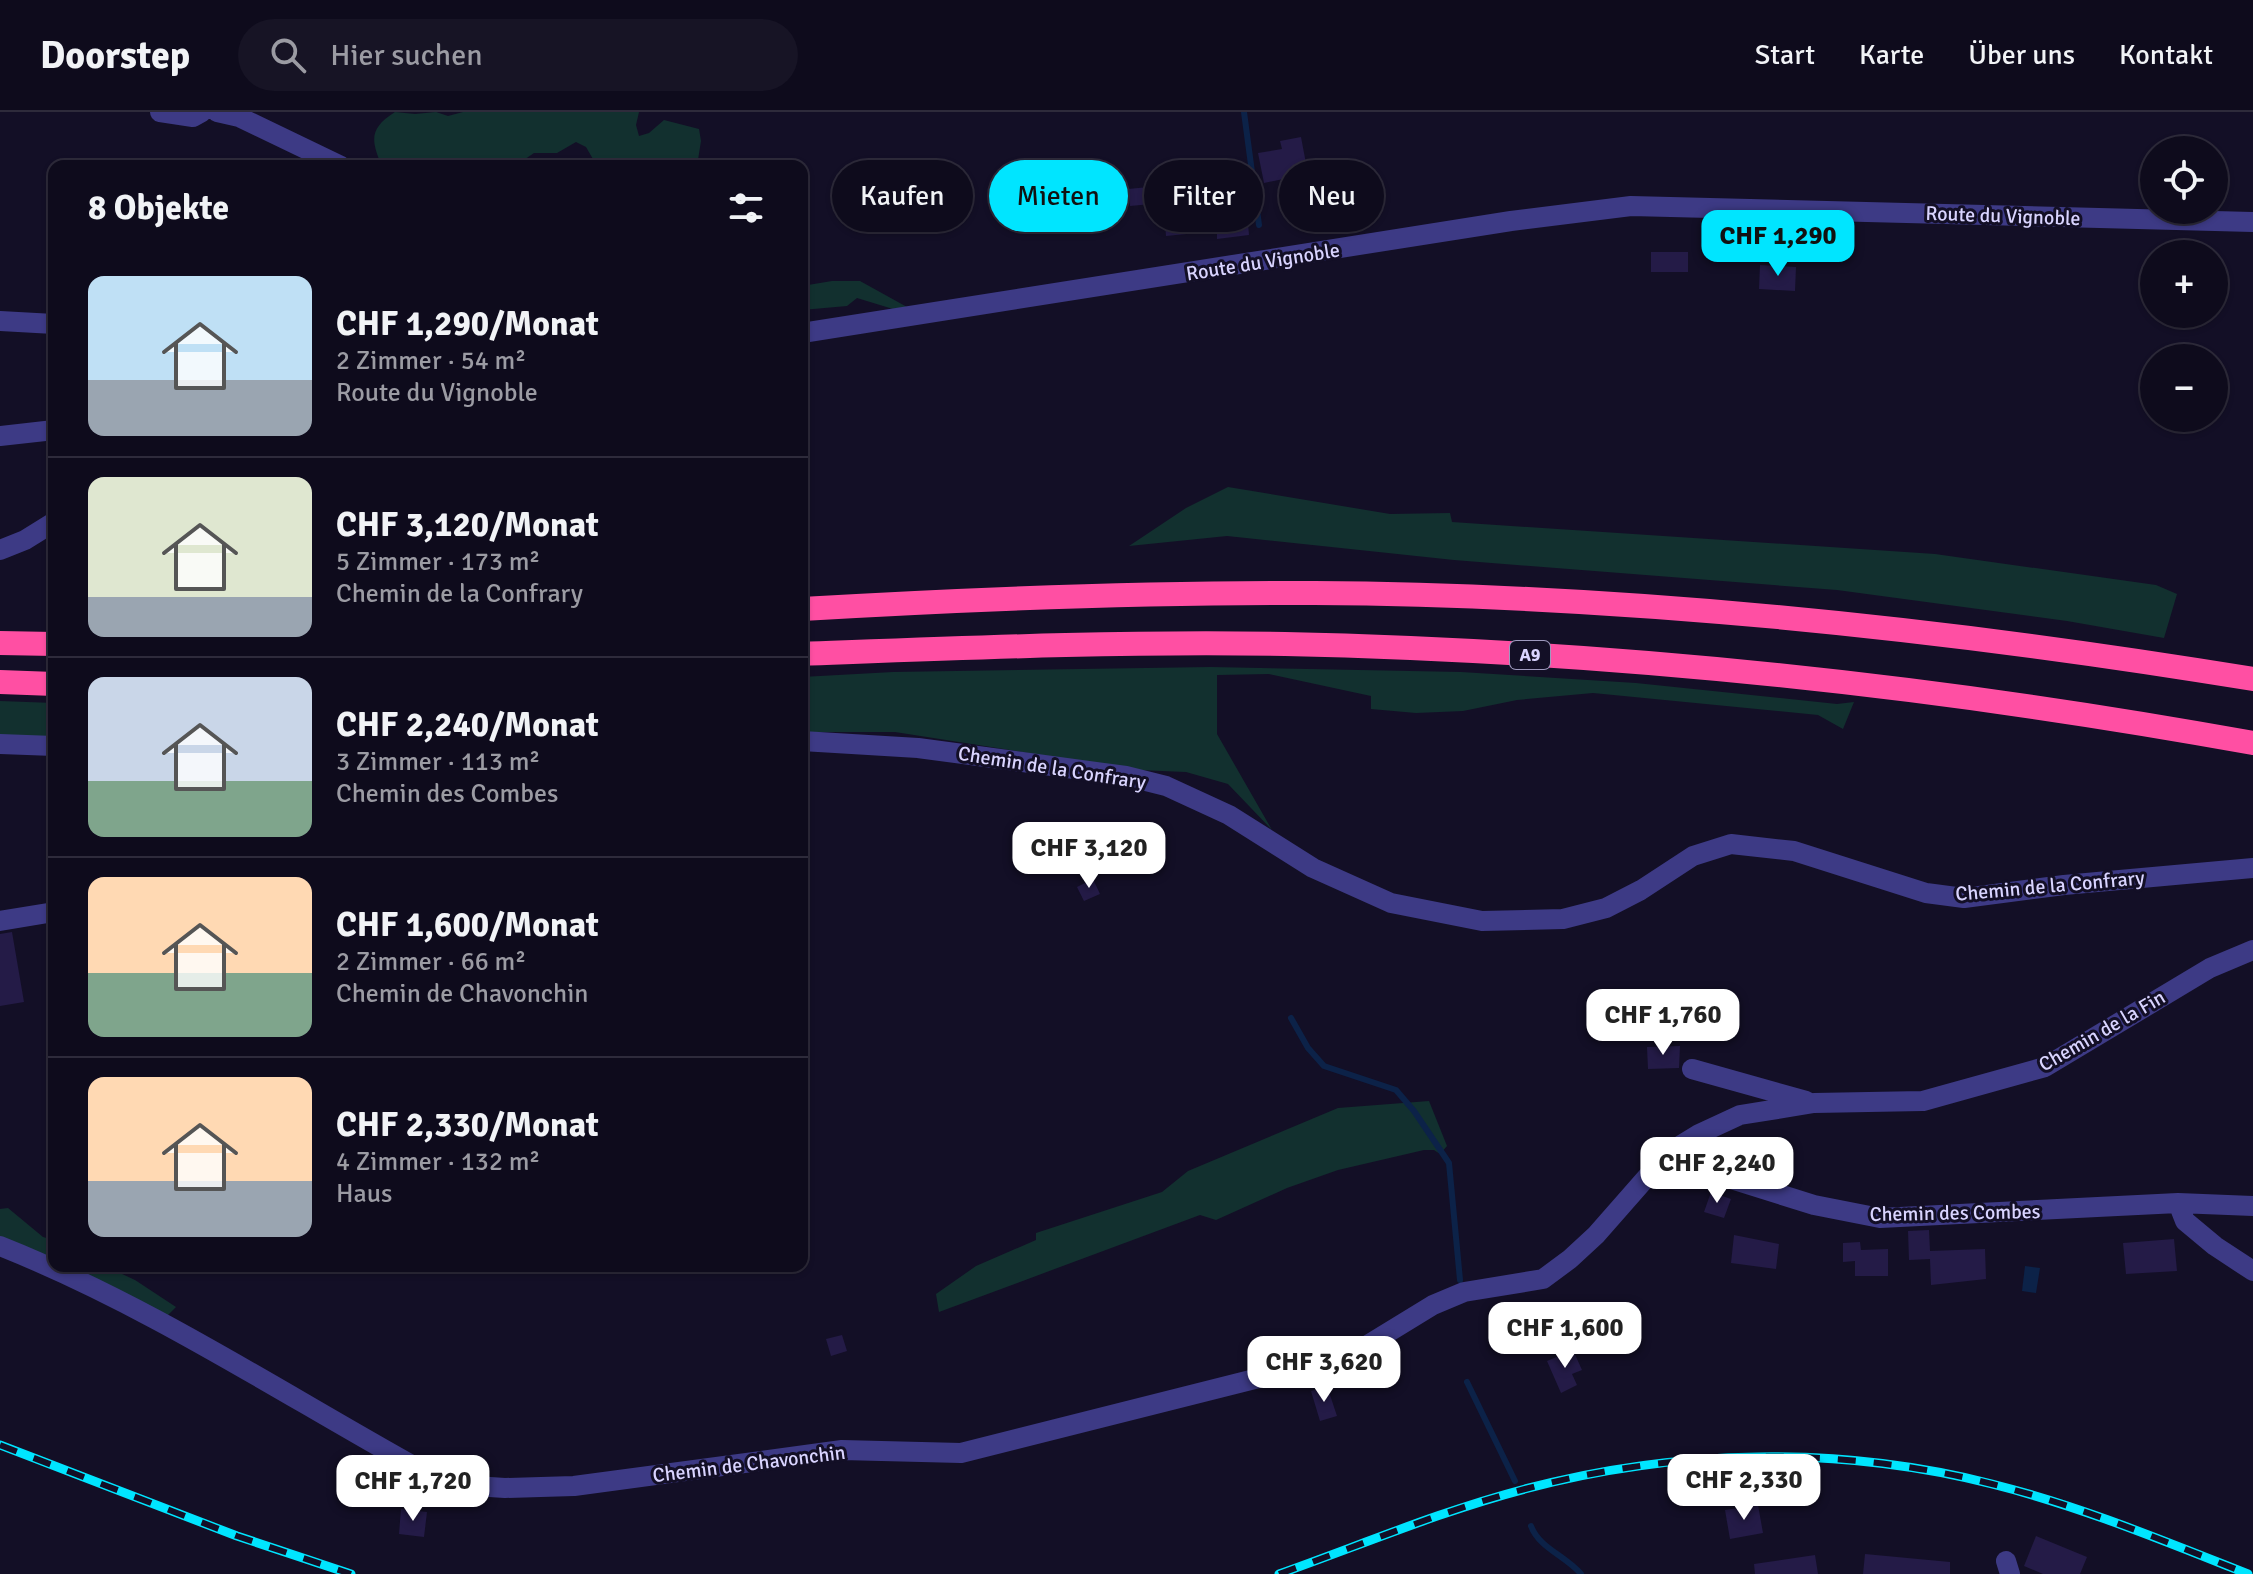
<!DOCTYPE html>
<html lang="de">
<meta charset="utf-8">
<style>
body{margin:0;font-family:Signika,sans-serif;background:#171425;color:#f1f3f6;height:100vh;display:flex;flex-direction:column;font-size:30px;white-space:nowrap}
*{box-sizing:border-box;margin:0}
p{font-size:26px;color:#9b9ba3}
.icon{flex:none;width:44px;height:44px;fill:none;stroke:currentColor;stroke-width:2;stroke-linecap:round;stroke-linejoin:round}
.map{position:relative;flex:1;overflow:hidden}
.side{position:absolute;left:48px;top:48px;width:760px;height:1112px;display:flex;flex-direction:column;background:#0e0b1c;border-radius:16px;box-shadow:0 2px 6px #0004,0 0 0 2px #2e2b3b}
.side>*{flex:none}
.hud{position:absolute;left:832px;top:48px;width:760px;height:72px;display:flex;gap:16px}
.tools{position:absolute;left:2140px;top:24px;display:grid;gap:16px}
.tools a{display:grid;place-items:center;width:88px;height:88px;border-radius:50%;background:#0e0b1c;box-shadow:0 2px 6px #0004,0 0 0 2px #2e2b3b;font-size:40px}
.price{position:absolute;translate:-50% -68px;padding:0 18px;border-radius:16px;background:#fff;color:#222;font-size:26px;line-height:52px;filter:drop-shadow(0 2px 4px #0008)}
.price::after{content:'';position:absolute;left:50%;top:48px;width:24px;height:18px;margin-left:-12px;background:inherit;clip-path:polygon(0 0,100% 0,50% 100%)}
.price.active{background:#00e5ff;color:#111}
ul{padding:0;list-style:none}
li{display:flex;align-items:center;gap:24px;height:200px;padding:0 40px}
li+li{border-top:2px solid #2e2b3b}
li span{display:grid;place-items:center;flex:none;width:224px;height:160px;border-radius:16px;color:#555}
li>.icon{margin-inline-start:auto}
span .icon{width:96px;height:96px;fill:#fffc;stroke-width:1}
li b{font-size:34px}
h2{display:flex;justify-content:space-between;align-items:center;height:96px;padding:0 40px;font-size:34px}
.chip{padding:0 28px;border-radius:36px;background:#0e0b1c;box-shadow:0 2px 6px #0004,0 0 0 2px #2e2b3b;font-size:28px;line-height:72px}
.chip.active{background:#00e5ff;color:#111}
header{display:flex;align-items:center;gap:48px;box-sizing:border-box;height:112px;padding:0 40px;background:#0e0b1c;border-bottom:2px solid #2e2b3b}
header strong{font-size:38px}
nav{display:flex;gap:44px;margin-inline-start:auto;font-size:28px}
.search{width:560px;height:72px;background:#171425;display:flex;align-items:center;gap:20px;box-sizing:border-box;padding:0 28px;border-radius:44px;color:#9b9ba3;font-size:30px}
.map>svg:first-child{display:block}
.green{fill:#12302f}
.water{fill:#0c2248}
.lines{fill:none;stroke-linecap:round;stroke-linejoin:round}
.stream{stroke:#0c2248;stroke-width:6}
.building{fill:#241b47}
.minor{stroke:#3d3a85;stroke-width:20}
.highway{stroke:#ff4fa3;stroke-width:24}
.rail-casing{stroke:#00e5ff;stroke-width:9}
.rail{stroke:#130f26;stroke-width:6;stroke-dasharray:18;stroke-linecap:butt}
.labels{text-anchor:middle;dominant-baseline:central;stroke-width:6;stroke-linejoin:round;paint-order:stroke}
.shield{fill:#130f26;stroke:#9e99be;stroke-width:2}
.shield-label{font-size:18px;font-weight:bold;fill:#d9d4ff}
.street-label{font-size:20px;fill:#d9d4ff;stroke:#130f26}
</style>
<header>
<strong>Doorstep</strong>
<div class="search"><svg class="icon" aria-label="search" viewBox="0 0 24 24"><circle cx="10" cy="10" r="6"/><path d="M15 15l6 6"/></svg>Hier suchen</div>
<nav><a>Start</a><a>Karte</a><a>Über uns</a><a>Kontakt</a></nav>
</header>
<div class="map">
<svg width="2253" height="1462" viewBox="0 0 2253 1462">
<rect width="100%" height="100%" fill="#130f26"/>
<path class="green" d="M395 0 415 2 436 0 448 4 463 0H639L636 13 639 24 649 21 664 8 699 17 701 29 697 54H597L586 35 576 30 557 41H534L515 54H382C370 27 370 16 395 0Z
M832 169H860L907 195 893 197 857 186 847 194 802 198V174Z
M1228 375 1390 402 1450 401 1452 410 1935 442 2156 473 2177 482 2164 526 2067 509 1837 478 1454 448 1227 424 1129 434 1186 396Z
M1211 555 1461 560 1636 571 1837 592 1854 590 1843 617 1818 603 1593 581 1517 588 1463 599 1416 601 1371 597V584L1269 562 1217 563V622L1272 718 1228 672 1186 660 1138 658 895 620H802V565L893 560Z
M0 589 54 591V628L0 625Z
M1429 989 1447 1034 1440 1042 1434 1038H1424L1338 1058 1287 1076 1216 1108 1200 1103 939 1200 936 1182 976 1154 1036 1128V1121L1162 1080 1188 1059 1338 996Z
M8 1096 43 1125 54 1128V1152L0 1132V1097Z
M58 1154H105L135 1168 176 1195 164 1207Z"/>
<path class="water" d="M2025 1154 2040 1156 2036 1181 2022 1179Z"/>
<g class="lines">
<path class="stream" d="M1244 0 1259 113
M1291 906 1308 936 1324 954 1396 978 1414 999 1449 1051 1460 1168
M1467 1270 1515 1369
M1531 1414C1539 1436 1566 1444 1581 1462"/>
</g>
<path class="building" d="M1301 25 1308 62 1264 71 1258 41 1282 37 1280 29Z
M1205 71 1206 77H1245L1249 123 1217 127V119L1166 124 1162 75Z
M1159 74 1162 91 1130 94 1128 77Z
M1651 140H1688V160H1651Z
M1760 153 1796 155 1795 179 1759 177Z
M1093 767 1100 782 1084 789 1077 775Z
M12 820 24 890 0 894V822Z
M1680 934 1679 956 1648 957 1647 935Z
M1711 1080 1731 1087 1724 1106 1704 1100Z
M1929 1118 1930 1139 1985 1137 1986 1167 1931 1173 1930 1147 1909 1148 1908 1119Z
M1734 1123 1779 1132 1776 1157 1731 1151Z
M2174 1127 2177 1159 2126 1162 2123 1131Z
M1860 1130 1861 1138 1888 1137V1164H1855V1149L1843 1150V1131Z
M842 1223 847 1239 831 1244 826 1227Z
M1573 1238 1582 1258 1572 1262 1577 1273 1561 1281 1547 1249Z
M1327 1274 1337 1304 1320 1309 1311 1279Z
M1758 1393 1763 1421 1730 1427 1725 1398Z
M401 1397 427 1400 424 1425 399 1422Z
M2036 1424 2087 1445 2080 1462H2043L2024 1454Z
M1865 1442 1950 1450V1462H1863Z
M1815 1443 1818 1462H1755L1754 1452Z"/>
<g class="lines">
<path class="minor" d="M160 0 193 5 202 0
M217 0 239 5 341 54
M0 209 54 212
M802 221 1511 109 1631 94 2253 110
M0 324 54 318
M0 438 25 428 54 410
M802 629 918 636 1126 664 1166 674 1229 703 1313 756 1391 791 1482 809 1563 807 1606 796 1641 778 1693 744 1731 732 1794 739 1926 781 1964 786 2064 773 2253 756
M0 632 54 634
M0 809 54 800
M1692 957 1806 989
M1668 1041 1680 1051 1814 1093 1880 1106 2178 1091 2253 1094
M2178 1091 2185 1109 2215 1134 2253 1159
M0 1134C146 1192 280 1280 417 1356L459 1373 505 1376 574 1374 842 1338 961 1341 1310 1253 1366 1234 1433 1193 1464 1180 1543 1167 1570 1147 1596 1123 1668 1041 1699 1022 1740 1003 1814 991 1923 989 2045 955 2210 856 2253 838
M2006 1449 2010 1462"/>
<path class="highway" d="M802 497C973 487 1143 480 1314 481 1629 483 1942 516 2253 567
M0 531 54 532
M802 542C963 536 1124 529 1285 532 1610 539 1934 573 2253 631
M0 570 54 572"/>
<defs>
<path id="rail" d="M0 1333 237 1424 351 1462
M1279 1462C1361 1433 1441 1399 1525 1377 1676 1337 1839 1333 1992 1372 2080 1394 2164 1429 2248 1462"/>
</defs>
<use href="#rail" class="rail-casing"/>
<use href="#rail" class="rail"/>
</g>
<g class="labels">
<rect class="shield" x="1510" y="529" width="40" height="28" rx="6"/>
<g class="shield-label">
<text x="1530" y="543">A9</text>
</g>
<g class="street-label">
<text transform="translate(2003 104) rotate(2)">Route du Vignoble</text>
<text transform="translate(1263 150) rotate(-9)">Route du Vignoble</text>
<text transform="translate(1052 656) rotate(9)">Chemin de la Confrary</text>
<text transform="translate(2050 774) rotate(-5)">Chemin de la Confrary</text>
<text transform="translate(2102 919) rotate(-30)">Chemin de la Fin</text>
<text transform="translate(1955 1101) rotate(-1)">Chemin des Combes</text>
<text transform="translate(749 1352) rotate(-7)">Chemin de Chavonchin</text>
</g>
</g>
</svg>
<div class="tools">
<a><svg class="icon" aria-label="locate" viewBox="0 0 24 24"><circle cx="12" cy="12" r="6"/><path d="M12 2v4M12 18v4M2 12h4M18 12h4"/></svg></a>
<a>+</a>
<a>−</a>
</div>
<b class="price active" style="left:1778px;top:166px">CHF 1,290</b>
<b class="price" style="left:1089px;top:778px">CHF 3,120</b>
<b class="price" style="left:1663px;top:945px">CHF 1,760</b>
<b class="price" style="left:1717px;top:1093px">CHF 2,240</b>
<b class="price" style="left:1565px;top:1258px">CHF 1,600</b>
<b class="price" style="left:1324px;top:1292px">CHF 3,620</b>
<b class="price" style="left:1744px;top:1410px">CHF 2,330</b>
<b class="price" style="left:413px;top:1411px">CHF 1,720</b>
<div class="hud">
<a class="chip">Kaufen</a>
<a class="chip active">Mieten</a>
<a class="chip">Filter</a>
<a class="chip">Neu</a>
</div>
<section class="side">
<h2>8 Objekte<svg class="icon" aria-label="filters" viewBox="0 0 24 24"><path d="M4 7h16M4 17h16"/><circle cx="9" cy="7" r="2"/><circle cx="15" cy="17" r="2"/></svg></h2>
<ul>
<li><span style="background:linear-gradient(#bfe0f5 65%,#9aa5b1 0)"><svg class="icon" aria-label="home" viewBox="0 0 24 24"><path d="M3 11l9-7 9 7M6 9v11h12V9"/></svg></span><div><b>CHF 1,290/Monat</b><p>2 Zimmer · 54 m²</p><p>Route du Vignoble</p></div></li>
<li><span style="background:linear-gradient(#dfe7d0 75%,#9aa5b1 0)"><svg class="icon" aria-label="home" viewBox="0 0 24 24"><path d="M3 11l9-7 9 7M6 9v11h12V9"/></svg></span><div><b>CHF 3,120/Monat</b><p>5 Zimmer · 173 m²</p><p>Chemin de la Confrary</p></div></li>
<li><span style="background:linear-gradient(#c9d6e8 65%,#7fa58c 0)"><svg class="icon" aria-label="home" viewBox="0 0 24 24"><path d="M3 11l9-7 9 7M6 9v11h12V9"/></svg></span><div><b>CHF 2,240/Monat</b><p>3 Zimmer · 113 m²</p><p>Chemin des Combes</p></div></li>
<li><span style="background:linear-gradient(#ffd9b3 60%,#7fa58c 0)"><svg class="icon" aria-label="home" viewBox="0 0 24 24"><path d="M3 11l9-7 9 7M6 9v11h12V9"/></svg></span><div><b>CHF 1,600/Monat</b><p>2 Zimmer · 66 m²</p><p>Chemin de Chavonchin</p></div></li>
<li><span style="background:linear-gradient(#ffd9b3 65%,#9aa5b1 0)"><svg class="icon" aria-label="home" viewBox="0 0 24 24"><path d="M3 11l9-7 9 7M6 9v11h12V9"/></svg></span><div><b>CHF 2,330/Monat</b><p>4 Zimmer · 132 m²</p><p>Haus</p></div></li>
</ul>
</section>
</div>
